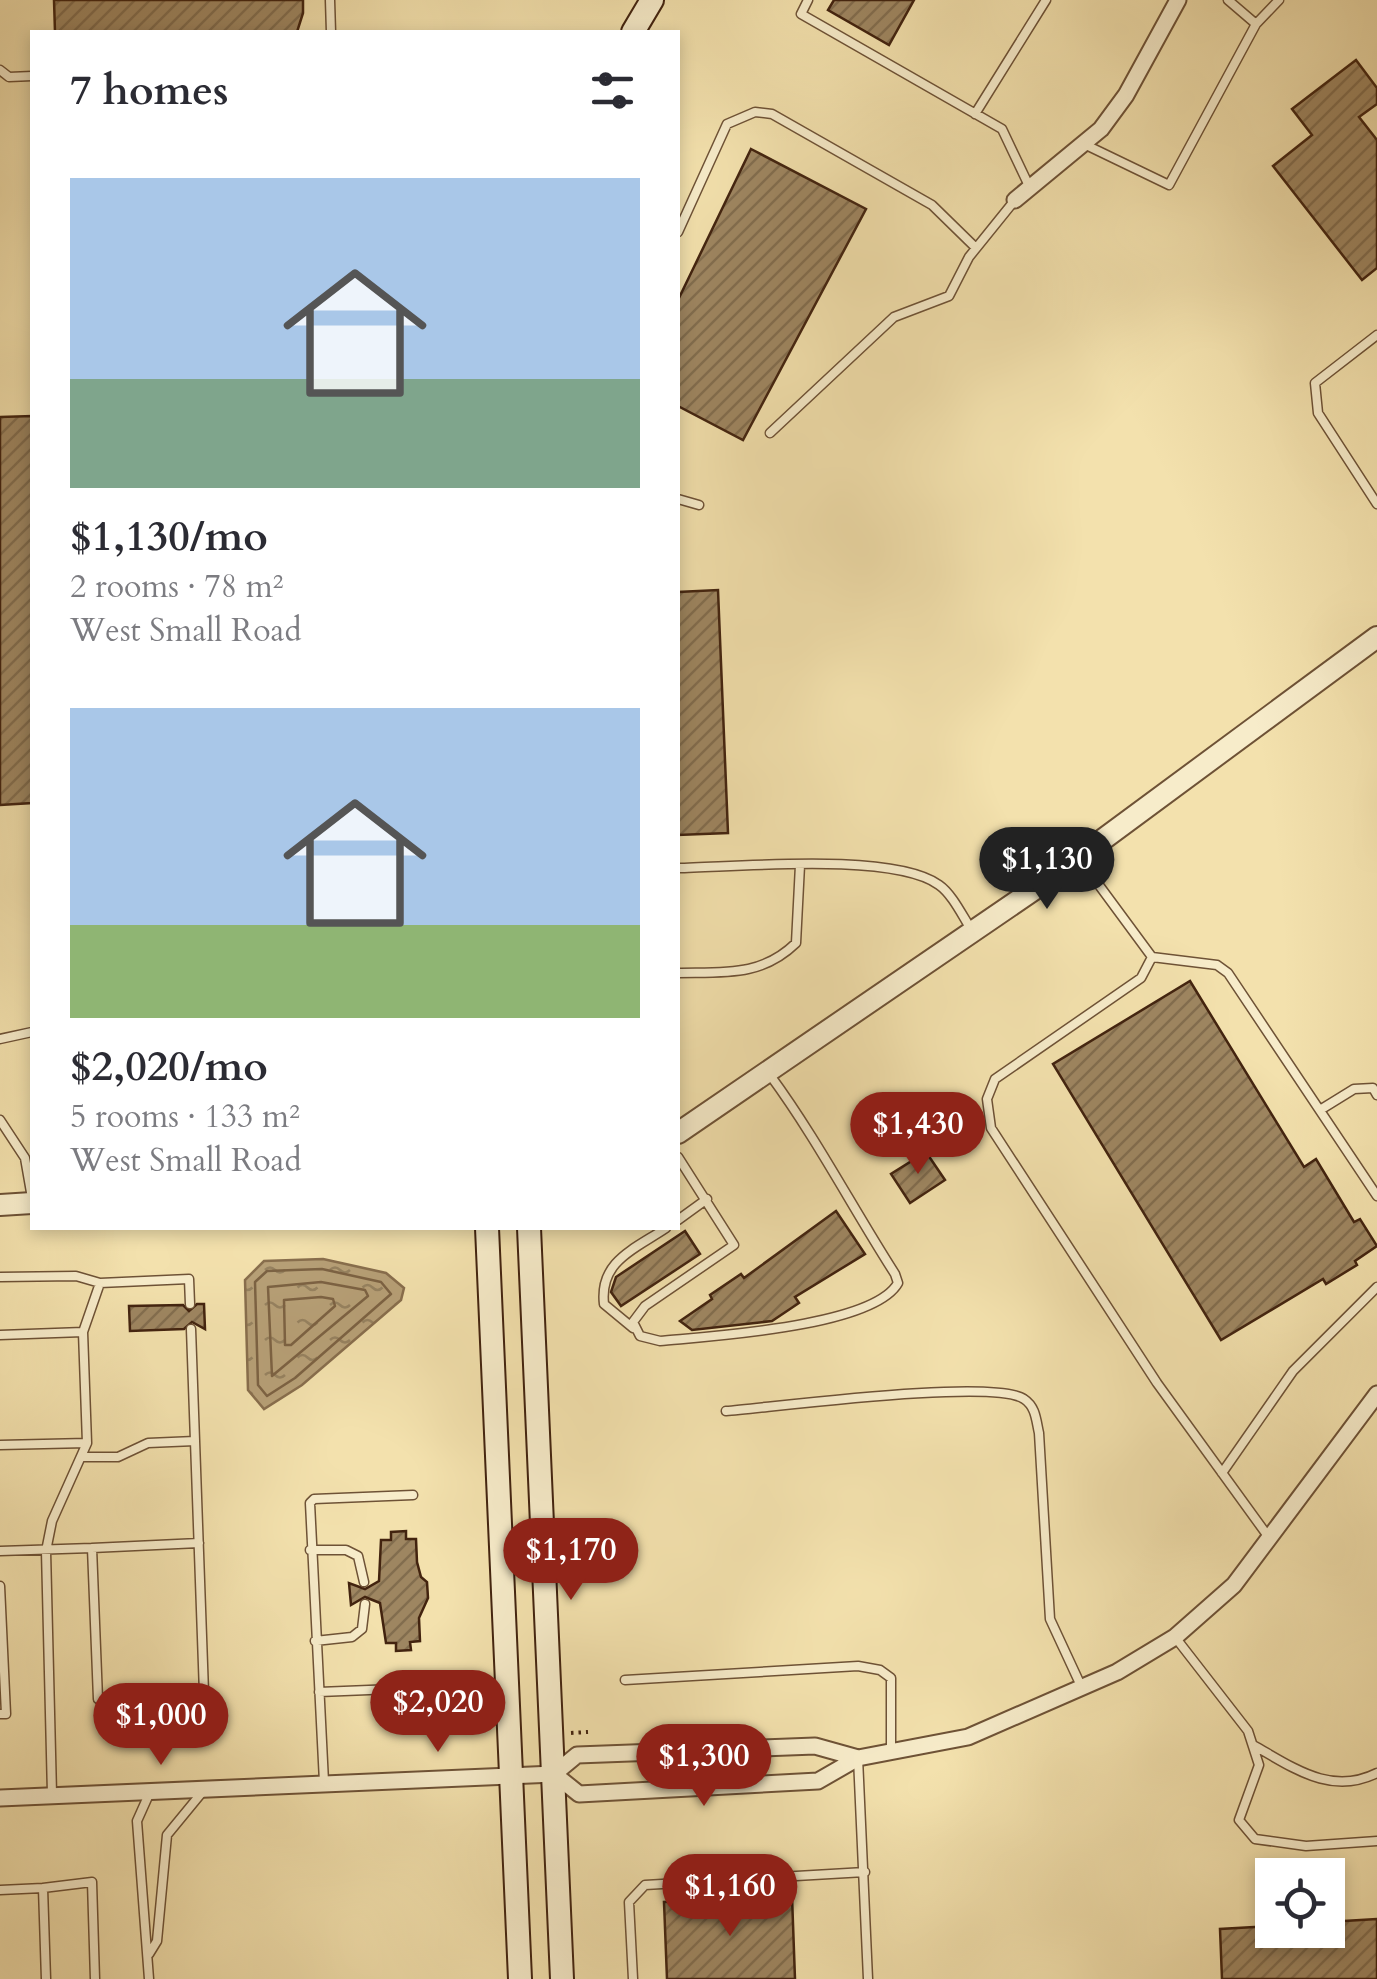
<!DOCTYPE html>
<meta charset="utf-8">
<style>
body{margin:0;font-family:Cardo,serif;background:#f2f2f3;color:#2b2b33;height:100vh;display:flex;flex-direction:column;font-size:38px;white-space:nowrap}
*{box-sizing:border-box;margin:0}
p{font-size:32px;color:#7c7c81}
.icon{flex:none;width:55px;height:55px;fill:none;stroke:currentColor;stroke-width:2;stroke-linecap:round;stroke-linejoin:round}
.map{position:relative;flex:1;overflow:hidden}
.side{position:absolute;left:30px;top:30px;width:650px;height:1200px;display:flex;flex-direction:column;background:#fff;border-radius:0px;box-shadow:0 5px 15px #0003}
.side>*{flex:none}
.buttons{position:absolute;left:1255px;top:1858px;display:grid;gap:20px}
.buttons a{display:grid;place-items:center;width:90px;height:90px;border-radius:0px;background:#fff;box-shadow:0 5px 15px #0003;font-size:50px}
.price{position:absolute;translate:-50% -85px;padding:0 22px;border-radius:35px;background:#8f2418;color:#fff;font-size:32px;line-height:65px;filter:drop-shadow(0 2px 5px #0008)}
.price::after{content:'';position:absolute;left:50%;top:60px;width:30px;height:22px;margin-left:-15px;background:inherit;clip-path:polygon(0 0,100% 0,50% 100%)}
.price.on{background:#222;color:#fff}
ul{padding:0;list-style:none}
li{display:grid;align-content:center;gap:20px;height:530px;padding:0 40px}
li span{display:grid;place-items:center;height:310px;border-radius:0px;color:#555}
li>.icon{margin-inline-start:auto}
span .icon{width:180px;height:180px;fill:#fffc;stroke-width:1}
li b{font-size:42px}
h2{display:flex;justify-content:space-between;align-items:center;height:120px;padding:0 40px;font-size:42px}
.map>svg:first-child{display:block}
.water{fill:url(#water-ripples);stroke:#886e4d;stroke-width:2.5}
.lines{fill:none;stroke-linecap:round;stroke-linejoin:round}
.shore{stroke:#7c6243;stroke-width:2.5}
.building{fill:url(#building-hatch);stroke:#42230f;stroke-width:2.5}
.service-casing{stroke:#6e5236;stroke-width:11}
.minor-casing{stroke:#6e5236;stroke-width:19}
.tertiary-casing{stroke:#6e5236;stroke-width:24}
.secondary-casing{stroke:#42230f;stroke-width:26}
.path{stroke:#42230f;stroke-width:4;stroke-dasharray:2.5 5;stroke-linecap:butt}
.service{stroke:#f7ecca;stroke-width:8}
.minor{stroke:#f7ecca;stroke-width:15}
.tertiary{stroke:#f7ecca;stroke-width:20}
.secondary{stroke:#f7ecca;stroke-width:22}
</style>
<div class="map">
<svg width="1377" height="1979" viewBox="0 0 1377 1979">
<defs>
<pattern id="water-ripples" width="26" height="14" patternUnits="userSpaceOnUse" patternTransform="scale(2.5)"><rect width="26" height="14" fill="#b7a077"/><path d="M2 4q2-2 4 0t4 0M15 11q2-2 4 0t4 0" fill="none" stroke="#968260"/></pattern>
<pattern id="building-hatch" width="6" height="6" patternUnits="userSpaceOnUse" patternTransform="scale(2.5)"><rect width="6" height="6" fill="#9e8661"/><path d="M-1 1l2-2M0 6l6-6M5 7l2-2" fill="none" stroke="#826d4e"/></pattern>
</defs>
<rect width="100%" height="100%" fill="#f3e1ad"/>
<filter id="stains"><feTurbulence type="fractalNoise" baseFrequency=".002" numOctaves="4"/><feColorMatrix values="0 0 0 0 .2 0 0 0 0 .09 0 0 0 0 .02 0 0 0 .5 -.17"/></filter>
<radialGradient id="worn" r=".72"><stop offset=".6" stop-color="#630" stop-opacity="0"/><stop offset="1" stop-color="#630" stop-opacity=".3"/></radialGradient>
<path class="water" d="M323 1259 386 1273 404 1288 401 1300 302 1385 264 1409 248 1390 245 1280 264 1261Z"/>
<g class="lines">
<path class="shore" d="M322 1269 381 1282 391 1294 295 1378 267 1396 258 1385 255 1282 267 1271Z
M321 1282 365 1290 368 1296 272 1376 268 1287Z
M321 1297 333 1299 335 1306 291 1345H285L284 1300Z"/>
</g>
<path class="building" d="M54 0H303V13L297 32H55Z
M834 0H914L889 45 828 10Z
M1356 60 1377 88V104L1359 117 1377 140V268L1362 280 1273 166 1312 135 1292 109Z
M751 149 866 209 743 440 678 406V300Z
M32 416V803L0 805V417Z
M718 590 728 833 678 835V592Z
M1190 981 1304 1167 1316 1159 1354 1222 1360 1219 1377 1246 1355 1261 1357 1265 1326 1284 1323 1279 1221 1340 1053 1064Z
M926 1152 945 1180 910 1203 891 1174Z
M836 1211 865 1254 795 1297 799 1303 772 1321 692 1330 680 1321 712 1299 710 1295 741 1274 744 1278Z
M685 1231 700 1254 621 1306 611 1292 616 1277Z
M197 1304H204L205 1329 192 1322 184 1329 130 1331 129 1306 183 1305 189 1311Z
M406 1531V1539H416L417 1562 421 1577 427 1582 428 1598 419 1618 420 1641 410 1642 411 1650 396 1651V1643H386L380 1603 365 1597 351 1605 349 1583 365 1589 379 1581 381 1540H391V1532Z
M792 1896 795 1979H667L664 1902Z
M1377 1919V1979H1222L1220 1929 1272 1926V1930H1328V1922Z"/>
<g class="lines">
<defs>
<path id="service" d="M330 0 331 32
M808 0 801 14 1002 129 1030 188
M1256 24 1279 0
M0 70 9 77 32 76
M975 114 1046 0
M1086 145 1169 185 1256 24 1228 0
M678 232 727 124 755 112 772 114 932 205 976 248
M1377 335 1315 383 1318 413 1377 504
M770 433 894 317 949 296 969 257 1015 200
M678 499 699 505
M1079 858 1152 957 1217 965 1228 973 1377 1196
M678 868C737 867 893 852 939 885 952 894 962 915 971 929
M1152 957 1141 978 995 1079 987 1099 991 1128 1157 1383 1270 1539
M678 973C724 972 761 977 796 943L800 865
M0 1039 32 1032
M1320 1110 1354 1089 1373 1088 1377 1095
M0 1120 25 1158 32 1198
M678 1157 734 1245 645 1306 633 1322 640 1336 660 1341C710 1336 873 1327 898 1283L895 1274C852 1207 817 1139 770 1075
M678 1220 707 1199
M0 1277 76 1276 100 1283 189 1279 190 1304
M633 1328 604 1304C599 1261 635 1249 666 1228
M191 1329 195 1441
M83 1332 100 1283
M0 1335 83 1332 87 1443 52 1521 46 1551 52 1794
M726 1411C775 1407 994 1378 1024 1399 1036 1407 1036 1420 1039 1433L1050 1619 1082 1688
M0 1445 87 1443
M1222 1473 1293 1371 1377 1287
M92 1548 199 1543
M310 1550H346L358 1556 364 1582
M0 1551 92 1548 98 1699 103 1703 201 1699 204 1693 195 1441 148 1443 118 1457H83
M0 1586 6 1714H0
M1175 1637 1248 1731 1259 1765 1239 1820 1255 1839 1306 1846 1377 1841
M315 1641 352 1637 362 1629 365 1604
M625 1680 858 1666 880 1670 891 1678V1753
M319 1692 419 1688
M1253 1745C1294 1768 1331 1796 1377 1773
M858 1758 868 1979
M324 1782 310 1503 314 1499 413 1495
M43 1888 92 1882 95 1979
M0 1890 43 1888 46 1979
M149 1954 157 1941 167 1835 204 1790
M149 1979 137 1821 150 1792
M633 1979 629 1902 645 1885 865 1872"/>
<path id="minor" d="M1015 200 1101 129 1126 95 1178 0
M554 1774 579 1794 818 1781 858 1758 968 1737 1117 1672 1175 1637 1234 1585 1377 1394
M554 1774 577 1755 815 1746 858 1758
M0 1798 554 1774"/>
<path id="tertiary" d="M678 1133 1048 880 1377 637
M0 1205 32 1203"/>
<path id="secondary" d="M633 32 652 0
M487 1228 520 1979
M529 1228 562 1979"/>
</defs>
<use href="#service" class="service-casing"/>
<use href="#minor" class="minor-casing"/>
<use href="#tertiary" class="tertiary-casing"/>
<use href="#secondary" class="secondary-casing"/>
<path class="path" d="M571 1733 588 1732"/>
<use href="#service" class="service"/>
<use href="#minor" class="minor"/>
<use href="#tertiary" class="tertiary"/>
<use href="#secondary" class="secondary"/>
</g>
<rect width="100%" height="100%" filter="url(#stains)"/>
<rect width="100%" height="100%" fill="url(#worn)"/>
</svg>
<div class="buttons">
<a><svg class="icon" aria-label="locate" viewBox="0 0 24 24"><circle cx="12" cy="12" r="6"/><path d="M12 2v4M12 18v4M2 12h4M18 12h4"/></svg></a>
</div>
<b class="price on" style="left:1047px;top:912px">$1,130</b>
<b class="price" style="left:918px;top:1177px">$1,430</b>
<b class="price" style="left:571px;top:1603px">$1,170</b>
<b class="price" style="left:438px;top:1755px">$2,020</b>
<b class="price" style="left:161px;top:1768px">$1,000</b>
<b class="price" style="left:704px;top:1809px">$1,300</b>
<b class="price" style="left:730px;top:1939px">$1,160</b>
<section class="side">
<h2>7 homes<svg class="icon" aria-label="filters" viewBox="0 0 24 24"><path d="M4 7h16M4 17h16"/><circle cx="9" cy="7" r="2"/><circle cx="15" cy="17" r="2"/></svg></h2>
<ul>
<li><span style="background:linear-gradient(#a9c7e8 65%,#7fa58c 0)"><svg class="icon" aria-label="home" viewBox="0 0 24 24"><path d="M3 11l9-7 9 7M6 9v11h12V9"/></svg></span><div><b>$1,130/mo</b><p>2 rooms · 78 m²</p><p>West Small Road</p></div></li>
<li><span style="background:linear-gradient(#a9c7e8 70%,#8fb573 0)"><svg class="icon" aria-label="home" viewBox="0 0 24 24"><path d="M3 11l9-7 9 7M6 9v11h12V9"/></svg></span><div><b>$2,020/mo</b><p>5 rooms · 133 m²</p><p>West Small Road</p></div></li>
</ul>
</section>
</div>
